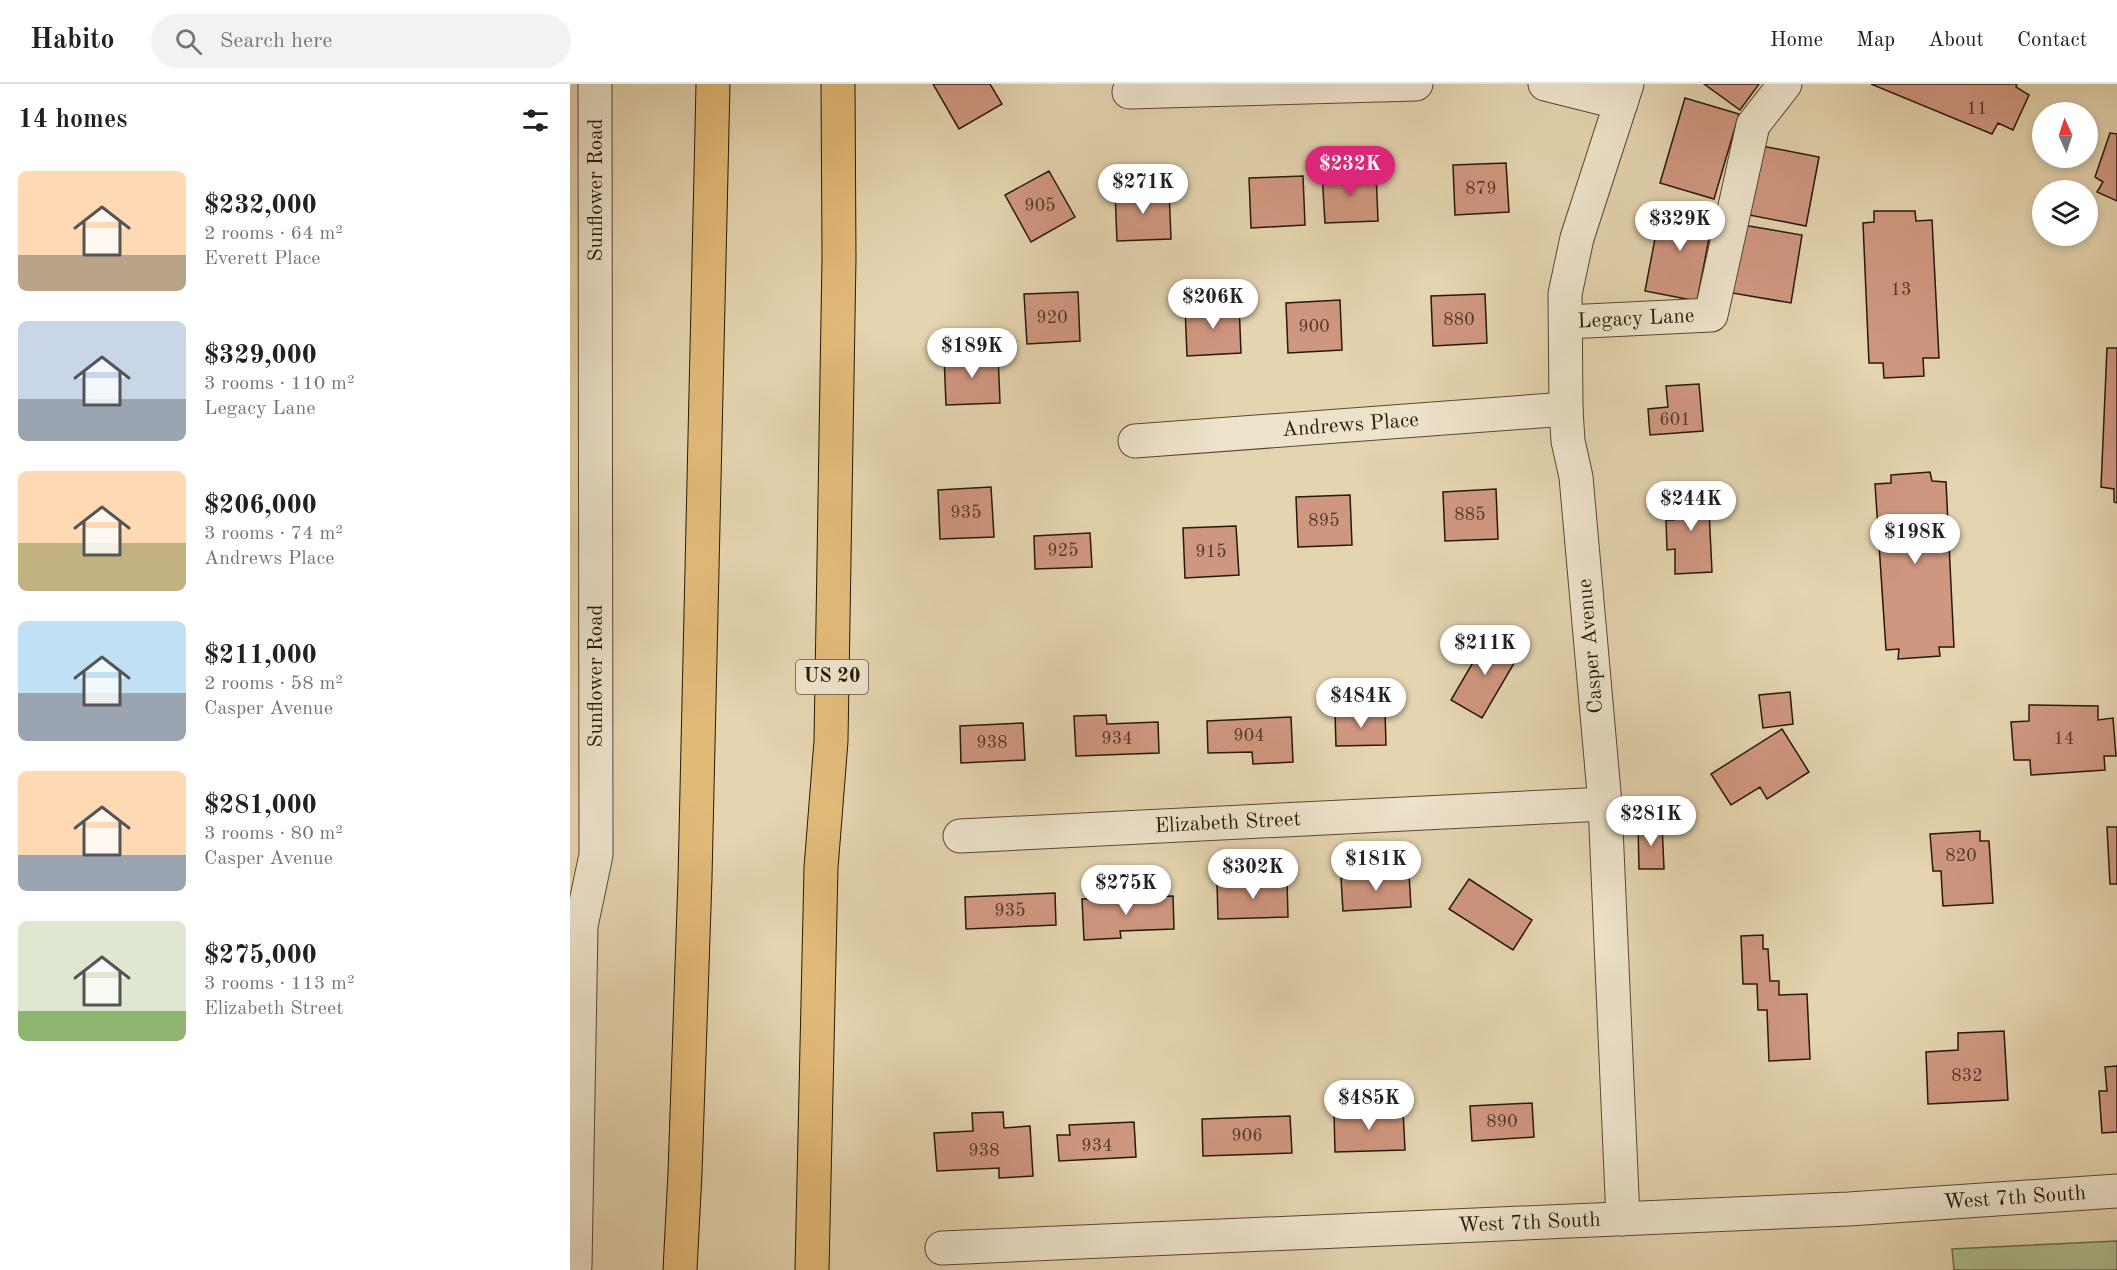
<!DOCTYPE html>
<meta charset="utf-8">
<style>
body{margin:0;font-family:"Old Standard TT",serif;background:#f2f2f2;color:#202124;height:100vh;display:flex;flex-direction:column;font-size:22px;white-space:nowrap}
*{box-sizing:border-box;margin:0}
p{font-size:20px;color:#757577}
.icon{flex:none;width:33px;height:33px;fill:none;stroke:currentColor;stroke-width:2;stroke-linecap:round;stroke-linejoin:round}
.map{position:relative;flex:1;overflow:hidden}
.side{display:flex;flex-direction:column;background:#fff;width:570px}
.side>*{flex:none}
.needle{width:39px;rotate:357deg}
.fabs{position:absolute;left:1462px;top:18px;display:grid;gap:12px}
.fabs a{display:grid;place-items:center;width:66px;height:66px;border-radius:50%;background:#fff;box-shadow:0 3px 9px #0003;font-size:30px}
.price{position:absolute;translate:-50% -51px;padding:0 14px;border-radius:21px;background:#fff;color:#222;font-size:20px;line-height:39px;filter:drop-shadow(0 2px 3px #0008)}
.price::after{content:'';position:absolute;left:50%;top:36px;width:18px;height:14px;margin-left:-9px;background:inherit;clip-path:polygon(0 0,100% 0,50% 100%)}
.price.active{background:#db2777;color:#fff}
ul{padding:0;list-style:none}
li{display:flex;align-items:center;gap:18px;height:150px;padding:0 18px}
li span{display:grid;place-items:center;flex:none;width:168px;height:120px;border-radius:9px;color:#555}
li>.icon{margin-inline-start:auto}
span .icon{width:72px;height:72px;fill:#fffc;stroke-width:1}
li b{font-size:26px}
h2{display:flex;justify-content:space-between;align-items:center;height:72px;padding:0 18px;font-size:26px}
header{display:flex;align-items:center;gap:36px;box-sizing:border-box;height:84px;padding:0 30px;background:#fff;border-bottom:2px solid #e0e0e0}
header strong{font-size:28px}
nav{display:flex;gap:33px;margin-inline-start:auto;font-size:21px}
.search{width:420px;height:54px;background:#f2f2f2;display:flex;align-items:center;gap:15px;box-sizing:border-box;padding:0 21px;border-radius:33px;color:#757577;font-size:22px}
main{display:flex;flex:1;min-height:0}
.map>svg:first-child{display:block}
.green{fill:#aebe8f;stroke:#6a6c4c;stroke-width:1.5}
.building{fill:#d09780;stroke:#27190a;stroke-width:1.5}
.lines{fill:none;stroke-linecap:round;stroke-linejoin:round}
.minor-casing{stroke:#564833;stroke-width:35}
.highway-casing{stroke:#27190a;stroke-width:35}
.minor{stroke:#ede3cb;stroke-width:33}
.highway{stroke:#e2ba78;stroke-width:33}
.labels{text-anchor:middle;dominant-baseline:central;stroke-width:5;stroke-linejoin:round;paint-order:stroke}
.number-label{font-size:18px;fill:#513828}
.shield{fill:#ede3cb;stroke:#625644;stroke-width:1.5}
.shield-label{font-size:20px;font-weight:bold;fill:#27190a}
.street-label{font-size:21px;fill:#27190a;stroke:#ede3cb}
</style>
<header>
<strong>Habito</strong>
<div class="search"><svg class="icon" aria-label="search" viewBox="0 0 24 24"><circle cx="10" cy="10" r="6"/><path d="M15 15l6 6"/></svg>Search here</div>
<nav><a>Home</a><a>Map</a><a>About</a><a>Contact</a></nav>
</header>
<main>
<section class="side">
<h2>14 homes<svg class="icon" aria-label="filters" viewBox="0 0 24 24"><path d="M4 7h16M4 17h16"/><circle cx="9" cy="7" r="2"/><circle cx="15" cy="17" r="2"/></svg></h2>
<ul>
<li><span style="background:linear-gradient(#ffd9b3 70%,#b9a48a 0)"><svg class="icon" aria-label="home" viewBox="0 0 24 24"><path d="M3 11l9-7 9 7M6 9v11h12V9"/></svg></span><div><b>$232,000</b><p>2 rooms · 64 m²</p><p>Everett Place</p></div></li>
<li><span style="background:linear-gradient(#c9d6e8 65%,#9aa5b1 0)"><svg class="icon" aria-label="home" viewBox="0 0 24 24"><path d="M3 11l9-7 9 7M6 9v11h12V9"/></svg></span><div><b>$329,000</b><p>3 rooms · 110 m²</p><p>Legacy Lane</p></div></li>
<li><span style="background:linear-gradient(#ffd9b3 60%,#c2b280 0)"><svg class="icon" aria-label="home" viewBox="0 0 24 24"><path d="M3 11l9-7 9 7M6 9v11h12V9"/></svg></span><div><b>$206,000</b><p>3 rooms · 74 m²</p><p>Andrews Place</p></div></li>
<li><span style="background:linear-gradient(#bfe0f5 60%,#9aa5b1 0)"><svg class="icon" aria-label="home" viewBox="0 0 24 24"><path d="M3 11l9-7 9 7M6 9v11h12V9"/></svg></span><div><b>$211,000</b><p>2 rooms · 58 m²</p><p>Casper Avenue</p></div></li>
<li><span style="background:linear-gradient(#ffd9b3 70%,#9aa5b1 0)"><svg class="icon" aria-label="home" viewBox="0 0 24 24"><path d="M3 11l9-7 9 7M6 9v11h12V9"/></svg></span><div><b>$281,000</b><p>3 rooms · 80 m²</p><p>Casper Avenue</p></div></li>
<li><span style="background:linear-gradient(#dfe7d0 75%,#8fb573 0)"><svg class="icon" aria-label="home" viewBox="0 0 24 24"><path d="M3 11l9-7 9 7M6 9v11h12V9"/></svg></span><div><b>$275,000</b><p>3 rooms · 113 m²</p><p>Elizabeth Street</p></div></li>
</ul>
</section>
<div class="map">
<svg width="1547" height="1186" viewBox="0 0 1547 1186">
<rect width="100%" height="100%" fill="#e4d4af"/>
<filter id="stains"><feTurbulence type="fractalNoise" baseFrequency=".00333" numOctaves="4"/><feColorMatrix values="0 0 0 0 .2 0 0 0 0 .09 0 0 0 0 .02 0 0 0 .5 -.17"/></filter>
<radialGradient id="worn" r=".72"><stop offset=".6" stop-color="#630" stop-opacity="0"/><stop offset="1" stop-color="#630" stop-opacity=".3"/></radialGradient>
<path class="green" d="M1547 1157V1186H1384L1382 1165Z"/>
<path class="building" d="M363 0H420L432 20 389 45Z
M1134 0H1189L1170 26Z
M1301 0H1447L1446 3 1459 11 1443 46 1428 39 1422 50Z
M1115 14 1169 30 1144 115 1090 99Z
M1540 49 1547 50V117L1527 108 1533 98 1525 93Z
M1192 62 1249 73 1236 142 1179 131Z
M936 79 939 128 885 131 883 81Z
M479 87 505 133 461 158 435 111Z
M806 87 808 137 755 139 752 89Z
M733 92 735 141 681 144 679 94Z
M599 105 601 155 547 157 545 107Z
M1092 118 1144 128 1127 217 1075 207Z
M1304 127H1345L1346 137 1362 136 1369 274H1353L1354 292 1314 294 1313 279H1299L1293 139 1304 138Z
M1173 141 1232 151 1221 219 1162 209Z
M508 208 510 257 457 260 454 210Z
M915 210 917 259 863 262 861 212Z
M770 216 772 266 718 269 716 219Z
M669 220 671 269 617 272 615 222Z
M1537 264H1547V419L1544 418V405L1531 403Z
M428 269 430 319 376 321 374 271Z
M1129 300 1133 347 1080 351 1078 325 1098 323 1096 302Z
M1360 388 1362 397 1376 398 1384 563H1369L1370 572 1328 575 1329 565 1316 566 1305 400 1321 399V391Z
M421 403 424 453 370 455 368 406Z
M926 405 928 455 875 457 873 408Z
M1138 405 1142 488 1105 490V465L1097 466 1096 436H1104L1103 406Z
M780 411 782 461 728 463 726 413Z
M666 442 669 491 615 494 613 444Z
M520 449 522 483 465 485 464 452Z
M919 551 950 569 912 634 881 616Z
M1220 608 1223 640 1193 644 1189 611Z
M1459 621 1528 622V636L1543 634 1546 672H1534L1535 686 1461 691 1460 676H1444L1441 638 1459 637Z
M815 627 816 661 766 662 765 629Z
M536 631 537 640 588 638 589 669 506 672 504 632Z
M721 633 723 678 683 680 682 668 638 669 637 637Z
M453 639 455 676 391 679 390 642Z
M1212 645 1239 688 1197 715 1190 703 1161 721 1141 690Z
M1092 740 1094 785H1069L1068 741Z
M1537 743H1547V800H1540Z
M1410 747V757H1419L1423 819 1373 822 1371 787H1363L1360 750Z
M839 790 841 823 773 827 771 794Z
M899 795 962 836 943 866 879 825Z
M717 796 718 833 648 835 647 798Z
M485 809 486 841 396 845 395 813Z
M603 812 604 845 550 847 551 854 514 856 512 815Z
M1193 851V865H1198L1200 897H1209V911L1237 910 1240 975 1199 977 1197 926H1188L1187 900H1173L1171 852Z
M1434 947 1438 1016 1358 1020 1356 968 1388 966V949Z
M1547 982V1048L1532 1049 1529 1007H1537L1535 983Z
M962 1019 964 1053 902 1057 900 1022Z
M833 1026 835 1066 765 1068 764 1029Z
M433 1028 434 1044 460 1042 463 1092 429 1094V1084L367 1087 364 1049 403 1047 402 1029Z
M720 1032 722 1069 633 1072 632 1035Z
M564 1038 566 1073 489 1077 487 1051H500L499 1041Z"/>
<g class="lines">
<defs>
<g id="minor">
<path d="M975 0 1051 19"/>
<path d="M559 8 846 0"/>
<path id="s1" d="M996 238 1141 231 1183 41 1215 0"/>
<path id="s2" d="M565 357 996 325"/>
<path id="s3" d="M390 752 1035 720"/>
<path d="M1053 1135 1035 720 1006 393 998 357 996 325 995 210 1007 154 1057 0"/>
<path id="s4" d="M372 1164 1279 1125 1547 1107"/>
<path d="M0 1183 5 1182 11 842 26 771 25 0"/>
</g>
<path id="highway" d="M110 1186 115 1089 125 794 143 0
M242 1186 251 784 261 657 269 174 268 0"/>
</defs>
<use href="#minor" class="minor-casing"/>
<use href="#highway" class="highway-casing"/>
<use href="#minor" class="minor"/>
<use href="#highway" class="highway"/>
</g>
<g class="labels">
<g class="number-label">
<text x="1407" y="25">11</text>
<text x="911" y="105">879</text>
<text x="470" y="122">905</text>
<text x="1331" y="206">13</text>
<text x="482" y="234">920</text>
<text x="889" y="236">880</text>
<text x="744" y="243">900</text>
<text x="1105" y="336">601</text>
<text x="396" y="429">935</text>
<text x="900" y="431">885</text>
<text x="754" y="437">895</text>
<text x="493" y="467">925</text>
<text x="641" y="468">915</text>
<text x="679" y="652">904</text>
<text x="547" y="655">934</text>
<text x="1494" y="655">14</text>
<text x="422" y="659">938</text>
<text x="1391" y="772">820</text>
<text x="440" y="827">935</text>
<text x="1397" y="992">832</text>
<text x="932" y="1038">890</text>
<text x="677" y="1052">906</text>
<text x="527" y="1062">934</text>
<text x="414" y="1067">938</text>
</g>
<rect class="shield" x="226" y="576" width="72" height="34" rx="4.5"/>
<g class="shield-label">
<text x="262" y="593">US 20</text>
</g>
<g class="street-label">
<text transform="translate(26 106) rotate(-90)">Sunflower Road</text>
<text stroke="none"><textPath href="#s1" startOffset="70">Legacy Lane</textPath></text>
<text stroke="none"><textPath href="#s2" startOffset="216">Andrews Place</textPath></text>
<text transform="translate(1021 562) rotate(-95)">Casper Avenue</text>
<text transform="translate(26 592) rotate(-90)">Sunflower Road</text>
<text stroke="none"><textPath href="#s3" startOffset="268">Elizabeth Street</textPath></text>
<text stroke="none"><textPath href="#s4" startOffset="1074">West 7th South</textPath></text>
<text stroke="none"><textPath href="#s4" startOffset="588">West 7th South</textPath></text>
</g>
</g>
<rect width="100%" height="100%" filter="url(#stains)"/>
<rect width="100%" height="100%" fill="url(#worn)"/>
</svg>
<div class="fabs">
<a><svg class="needle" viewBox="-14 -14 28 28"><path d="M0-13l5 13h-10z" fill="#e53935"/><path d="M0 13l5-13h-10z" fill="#757577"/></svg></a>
<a><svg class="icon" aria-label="layers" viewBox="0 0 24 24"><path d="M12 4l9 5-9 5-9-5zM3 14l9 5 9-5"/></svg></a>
</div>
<b class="price active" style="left:780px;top:113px">$232K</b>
<b class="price" style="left:573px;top:131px">$271K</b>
<b class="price" style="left:1110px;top:168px">$329K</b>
<b class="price" style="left:643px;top:246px">$206K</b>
<b class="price" style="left:402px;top:295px">$189K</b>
<b class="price" style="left:1121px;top:448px">$244K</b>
<b class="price" style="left:1345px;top:481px">$198K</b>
<b class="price" style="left:915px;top:592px">$211K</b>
<b class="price" style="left:791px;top:645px">$484K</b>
<b class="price" style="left:1081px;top:763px">$281K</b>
<b class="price" style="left:806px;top:808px">$181K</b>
<b class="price" style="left:683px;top:816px">$302K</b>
<b class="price" style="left:556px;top:832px">$275K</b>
<b class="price" style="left:799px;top:1047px">$485K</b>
</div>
</main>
